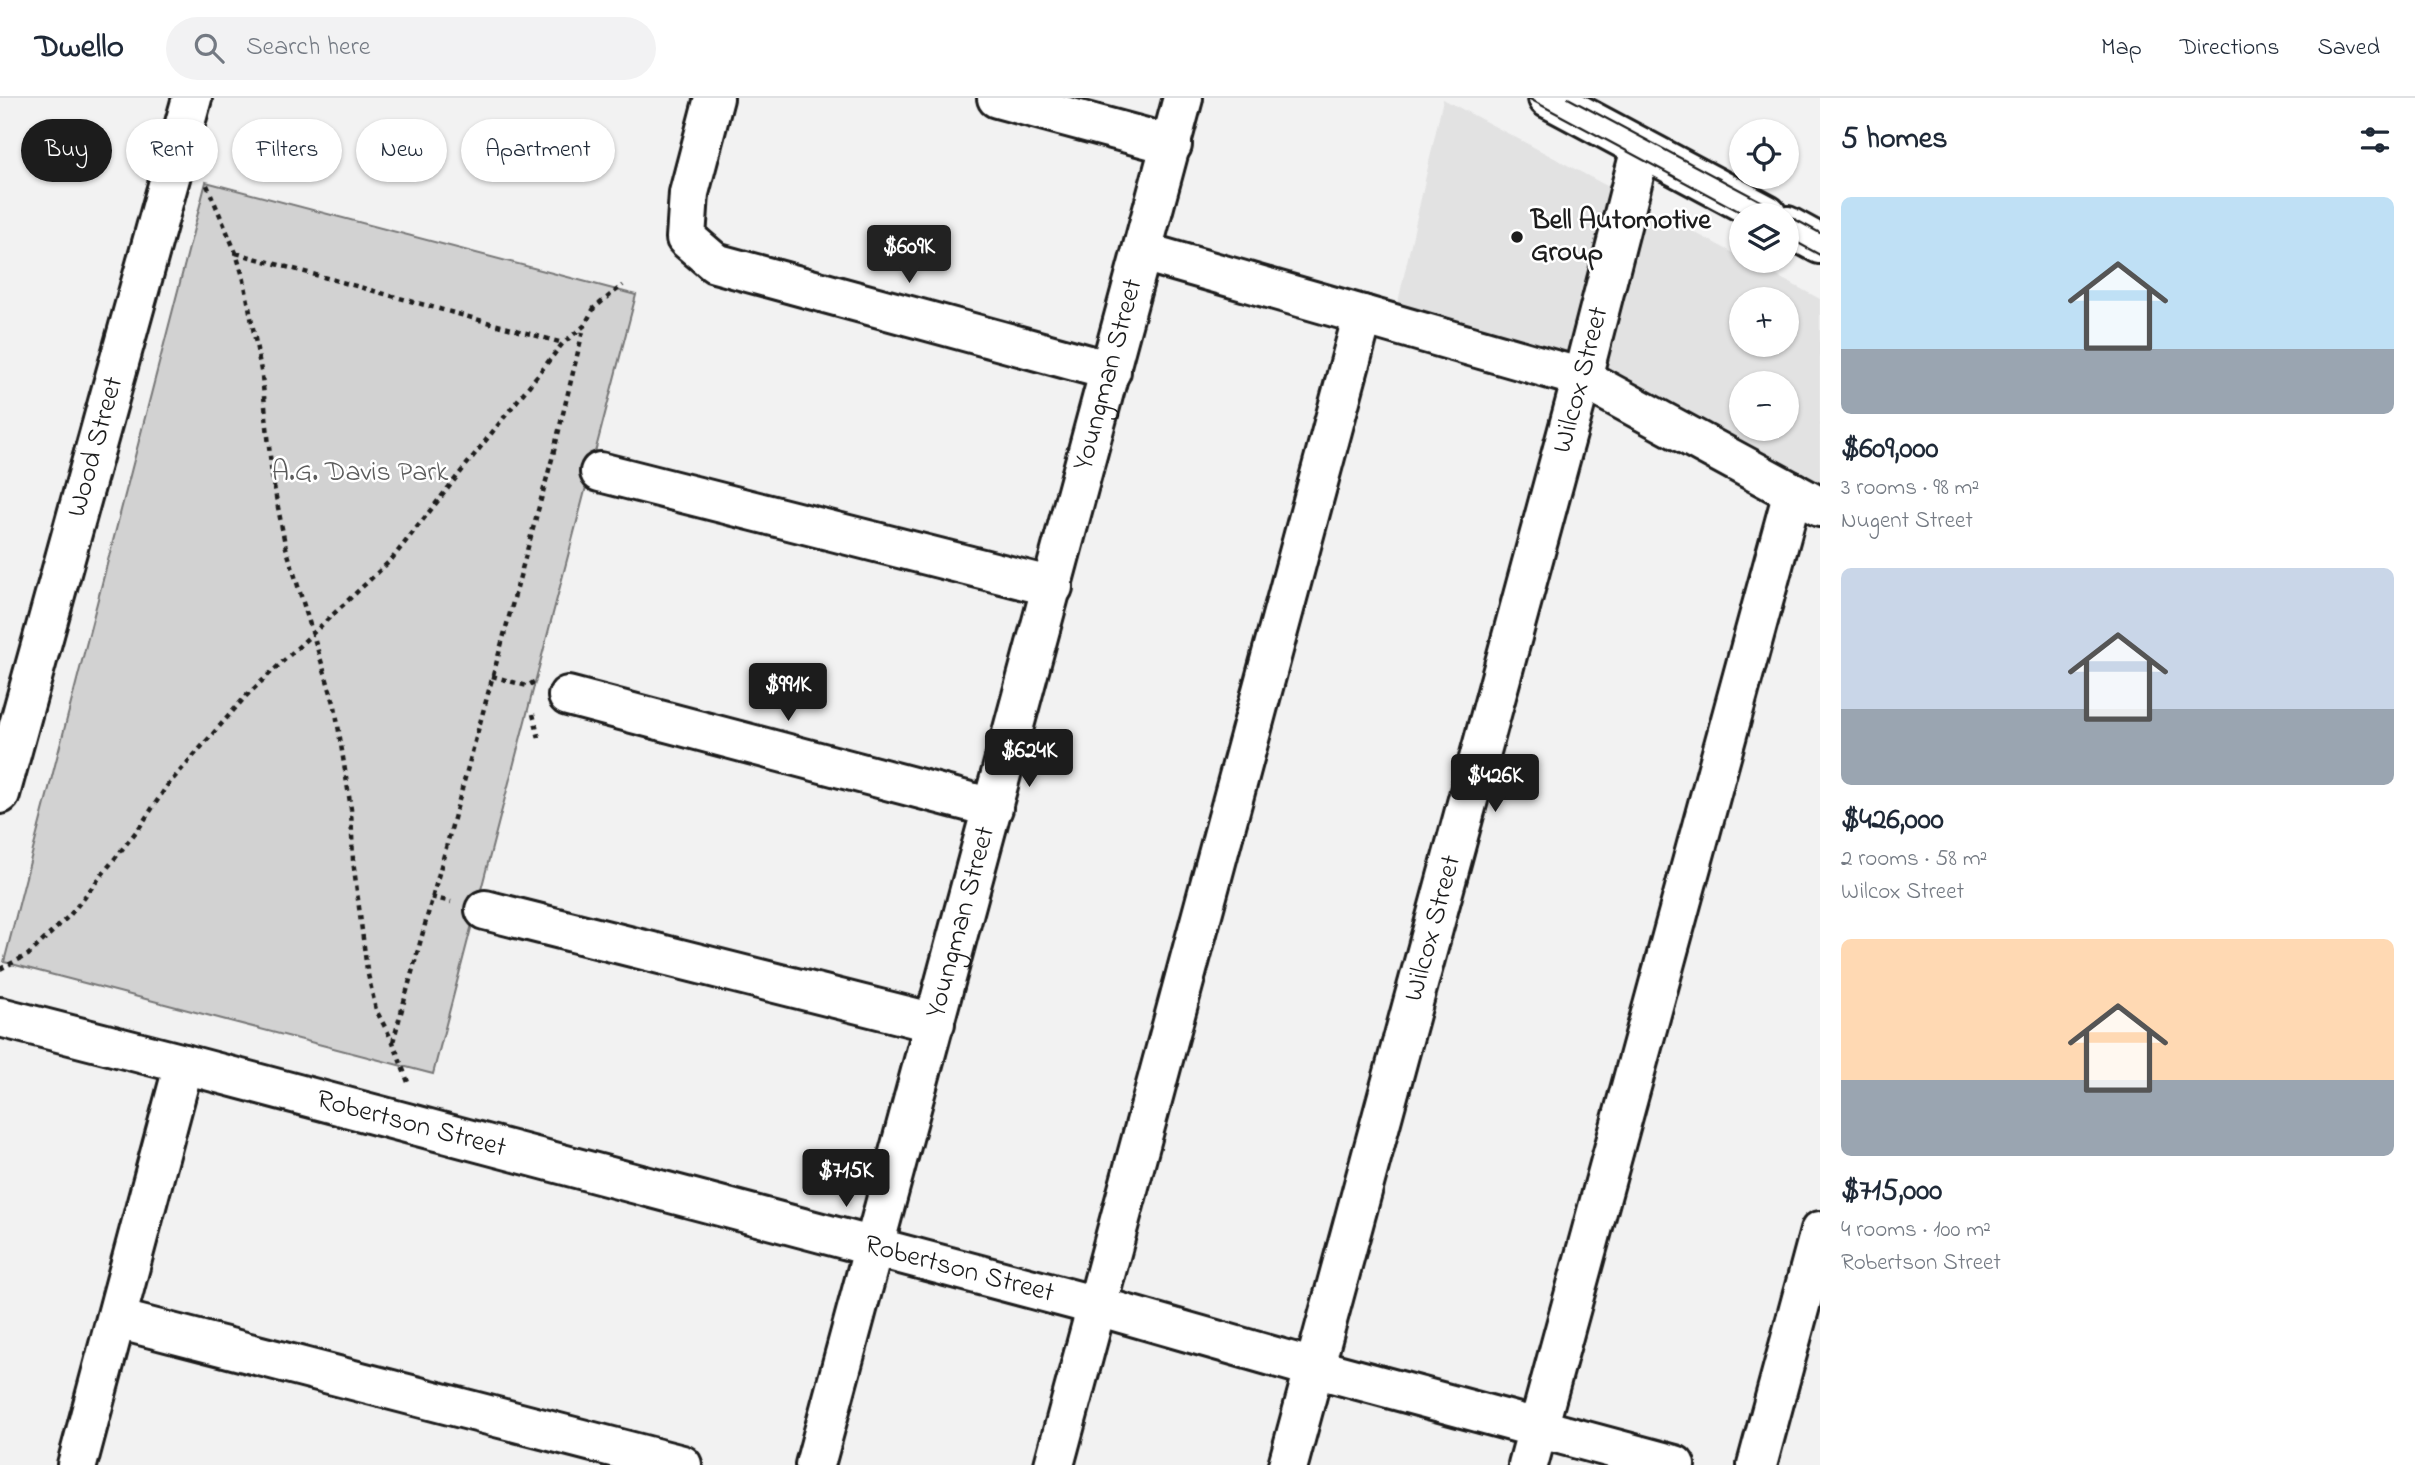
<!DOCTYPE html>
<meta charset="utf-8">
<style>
body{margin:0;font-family:"Indie Flower",sans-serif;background:#f2f2f3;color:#1f2937;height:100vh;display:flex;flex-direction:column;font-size:26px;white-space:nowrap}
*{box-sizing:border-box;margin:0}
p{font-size:23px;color:#747a83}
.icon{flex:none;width:38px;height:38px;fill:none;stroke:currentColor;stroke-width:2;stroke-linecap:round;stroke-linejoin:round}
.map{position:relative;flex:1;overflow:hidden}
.side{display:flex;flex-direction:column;background:#fff;width:595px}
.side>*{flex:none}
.guide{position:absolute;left:21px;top:21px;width:665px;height:63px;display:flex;gap:14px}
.fabs{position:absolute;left:1729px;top:21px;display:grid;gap:14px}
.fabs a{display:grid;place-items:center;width:70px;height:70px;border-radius:50%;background:#fff;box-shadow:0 2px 5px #0004;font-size:35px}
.price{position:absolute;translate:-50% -60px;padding:0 16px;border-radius:7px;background:#1c1c1c;color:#fff;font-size:23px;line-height:46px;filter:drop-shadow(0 2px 4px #0008)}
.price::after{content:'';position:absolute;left:50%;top:42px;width:21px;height:16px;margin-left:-10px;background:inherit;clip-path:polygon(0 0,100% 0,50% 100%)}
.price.on{background:#222;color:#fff}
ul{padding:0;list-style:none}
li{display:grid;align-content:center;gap:14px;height:371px;padding:0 21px}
li span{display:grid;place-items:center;height:217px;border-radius:10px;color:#555}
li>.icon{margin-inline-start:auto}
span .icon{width:126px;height:126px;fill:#fffc;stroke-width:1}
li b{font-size:30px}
h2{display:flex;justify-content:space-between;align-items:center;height:84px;padding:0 21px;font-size:30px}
.chip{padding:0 24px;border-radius:32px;background:#fff;box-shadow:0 2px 5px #0004;font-size:24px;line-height:63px}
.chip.on{background:#1c1c1c;color:#fff}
header{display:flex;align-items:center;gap:42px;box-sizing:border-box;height:98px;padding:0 35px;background:#fff;border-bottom:2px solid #e0e1e3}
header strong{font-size:33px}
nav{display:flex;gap:38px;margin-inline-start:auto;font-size:24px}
.search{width:490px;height:63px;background:#f2f2f3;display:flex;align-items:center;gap:18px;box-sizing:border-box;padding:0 24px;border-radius:38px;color:#747a83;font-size:26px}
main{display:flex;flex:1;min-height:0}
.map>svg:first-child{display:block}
.built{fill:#e2e2e2;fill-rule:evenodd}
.green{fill:#d2d2d2;stroke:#777;stroke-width:2}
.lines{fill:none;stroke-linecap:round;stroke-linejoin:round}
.minor-casing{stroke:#1c1c1c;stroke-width:44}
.major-casing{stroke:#1c1c1c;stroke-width:44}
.path{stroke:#1c1c1c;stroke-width:4.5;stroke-dasharray:5 5;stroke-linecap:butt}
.minor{stroke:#fff;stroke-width:38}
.major{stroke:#fff;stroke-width:38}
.tram{stroke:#1c1c1c;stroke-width:2}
.poi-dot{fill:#1c1c1c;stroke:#fff;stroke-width:2.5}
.labels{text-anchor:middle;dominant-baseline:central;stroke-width:5;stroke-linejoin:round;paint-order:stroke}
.poi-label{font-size:28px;font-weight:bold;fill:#1c1c1c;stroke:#fff;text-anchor:start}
.street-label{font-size:28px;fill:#1c1c1c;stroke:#fff}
.park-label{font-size:28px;fill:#5c5c5c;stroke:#fff}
</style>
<header>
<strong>Dwello</strong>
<div class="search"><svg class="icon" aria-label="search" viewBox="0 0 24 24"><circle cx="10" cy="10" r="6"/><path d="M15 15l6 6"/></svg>Search here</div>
<nav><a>Map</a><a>Directions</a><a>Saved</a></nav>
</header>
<main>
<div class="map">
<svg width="1820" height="1367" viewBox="0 0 1820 1367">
<rect width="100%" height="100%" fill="#f2f2f2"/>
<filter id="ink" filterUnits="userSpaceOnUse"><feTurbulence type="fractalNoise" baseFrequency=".0143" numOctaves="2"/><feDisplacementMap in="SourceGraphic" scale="14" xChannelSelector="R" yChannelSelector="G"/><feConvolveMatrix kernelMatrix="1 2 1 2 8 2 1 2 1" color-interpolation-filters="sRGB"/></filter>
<g filter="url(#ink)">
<path class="built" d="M1443 1 1741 159V163H1749L1820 201V389L1397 209ZM1741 201H1787V247H1741ZM1741 285H1787V331H1741Z"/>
<path class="green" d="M206 84 636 197 433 976 4 864Z"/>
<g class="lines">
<defs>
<g id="minor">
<path d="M714 0 689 95 686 140 715 165 1111 273"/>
<path d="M997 0 1172 47"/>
<path d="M1143 154 1582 280 1820 409"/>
<path d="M600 374 1053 489"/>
<path d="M568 598 993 710"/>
<path id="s1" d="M0 696 192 0"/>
<path d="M485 812 935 925"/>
<path id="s2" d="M0 919 184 966 1097 1208 1314 1270 1675 1367"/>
<path d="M117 1221 682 1367"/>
<path d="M77 1367 184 966"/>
<path id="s3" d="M815 1367 1183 0"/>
<path d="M1054 1367 1363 217"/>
<path id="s4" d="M1288 1367 1582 280 1641 50"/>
<path d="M1528 1367 1793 394"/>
<path d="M1757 1367 1820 1133"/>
</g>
<path id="major" d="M1548 0 1767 117
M1787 128 1820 146"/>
</defs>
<use href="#minor" class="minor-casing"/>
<use href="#major" class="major-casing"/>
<path class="path" d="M207 87 236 155 244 182 262 278 272 378 285 446 335 608 351 711 353 762 367 872 376 912 393 944 409 987
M236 155 563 245
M492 578 527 588 534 584
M533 616 539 640
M431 799 451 804
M0 871 28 857 70 817 139 730 167 688 246 598 391 462 563 245 584 228 594 210 623 187
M393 944 552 361 584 229"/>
<use href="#minor" class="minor"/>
<use href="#major" class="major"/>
<path class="tram" d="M1528 0 1746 117
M1568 0 1787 117
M1787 117 1820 135
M1787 139 1820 157"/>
</g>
</g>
<circle class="poi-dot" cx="1517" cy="139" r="7"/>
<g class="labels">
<g class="poi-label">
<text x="1531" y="123">Bell Automotive<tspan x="1531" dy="32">Group</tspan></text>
</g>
<g class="street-label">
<text stroke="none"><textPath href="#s3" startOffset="1129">Youngman Street</textPath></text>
<text stroke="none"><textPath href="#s4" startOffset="1124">Wilcox Street</textPath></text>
<text stroke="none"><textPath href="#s1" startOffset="360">Wood Street</textPath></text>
<text stroke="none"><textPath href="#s3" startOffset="562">Youngman Street</textPath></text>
<text stroke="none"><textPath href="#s4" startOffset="556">Wilcox Street</textPath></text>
<text stroke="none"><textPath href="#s2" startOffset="425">Robertson Street</textPath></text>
<text stroke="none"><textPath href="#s2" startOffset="992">Robertson Street</textPath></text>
</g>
<g class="park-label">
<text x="360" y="375">A.G. Davis Park</text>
</g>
</g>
</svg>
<div class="fabs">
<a><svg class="icon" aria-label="locate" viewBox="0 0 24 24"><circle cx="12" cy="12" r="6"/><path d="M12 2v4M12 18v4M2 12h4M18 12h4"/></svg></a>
<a><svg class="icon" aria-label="layers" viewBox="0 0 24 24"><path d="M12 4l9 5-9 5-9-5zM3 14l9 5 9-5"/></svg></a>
<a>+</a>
<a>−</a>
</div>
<b class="price on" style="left:909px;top:187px">$609K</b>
<b class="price" style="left:788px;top:625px">$991K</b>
<b class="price" style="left:1029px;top:691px">$624K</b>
<b class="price" style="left:1495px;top:716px">$426K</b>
<b class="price" style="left:846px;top:1111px">$715K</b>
<div class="guide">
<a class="chip on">Buy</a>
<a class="chip">Rent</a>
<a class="chip">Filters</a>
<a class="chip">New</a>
<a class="chip">Apartment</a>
</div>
</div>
<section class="side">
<h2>5 homes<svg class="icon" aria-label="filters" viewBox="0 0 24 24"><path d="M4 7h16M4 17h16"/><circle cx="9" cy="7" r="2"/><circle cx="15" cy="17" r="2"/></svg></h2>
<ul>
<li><span style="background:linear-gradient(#bfe0f5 70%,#9aa5b1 0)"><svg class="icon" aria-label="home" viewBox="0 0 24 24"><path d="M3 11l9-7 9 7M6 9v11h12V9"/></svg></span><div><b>$609,000</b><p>3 rooms · 98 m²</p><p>Nugent Street</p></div></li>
<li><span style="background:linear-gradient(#c9d6e8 65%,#9aa5b1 0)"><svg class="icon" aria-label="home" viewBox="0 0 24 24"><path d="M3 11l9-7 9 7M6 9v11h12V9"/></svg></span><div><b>$426,000</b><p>2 rooms · 58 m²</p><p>Wilcox Street</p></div></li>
<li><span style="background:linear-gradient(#ffd9b3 65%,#9aa5b1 0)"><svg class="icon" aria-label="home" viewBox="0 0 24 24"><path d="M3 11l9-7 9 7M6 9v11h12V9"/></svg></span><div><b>$715,000</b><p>4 rooms · 100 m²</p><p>Robertson Street</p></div></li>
</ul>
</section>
</main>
